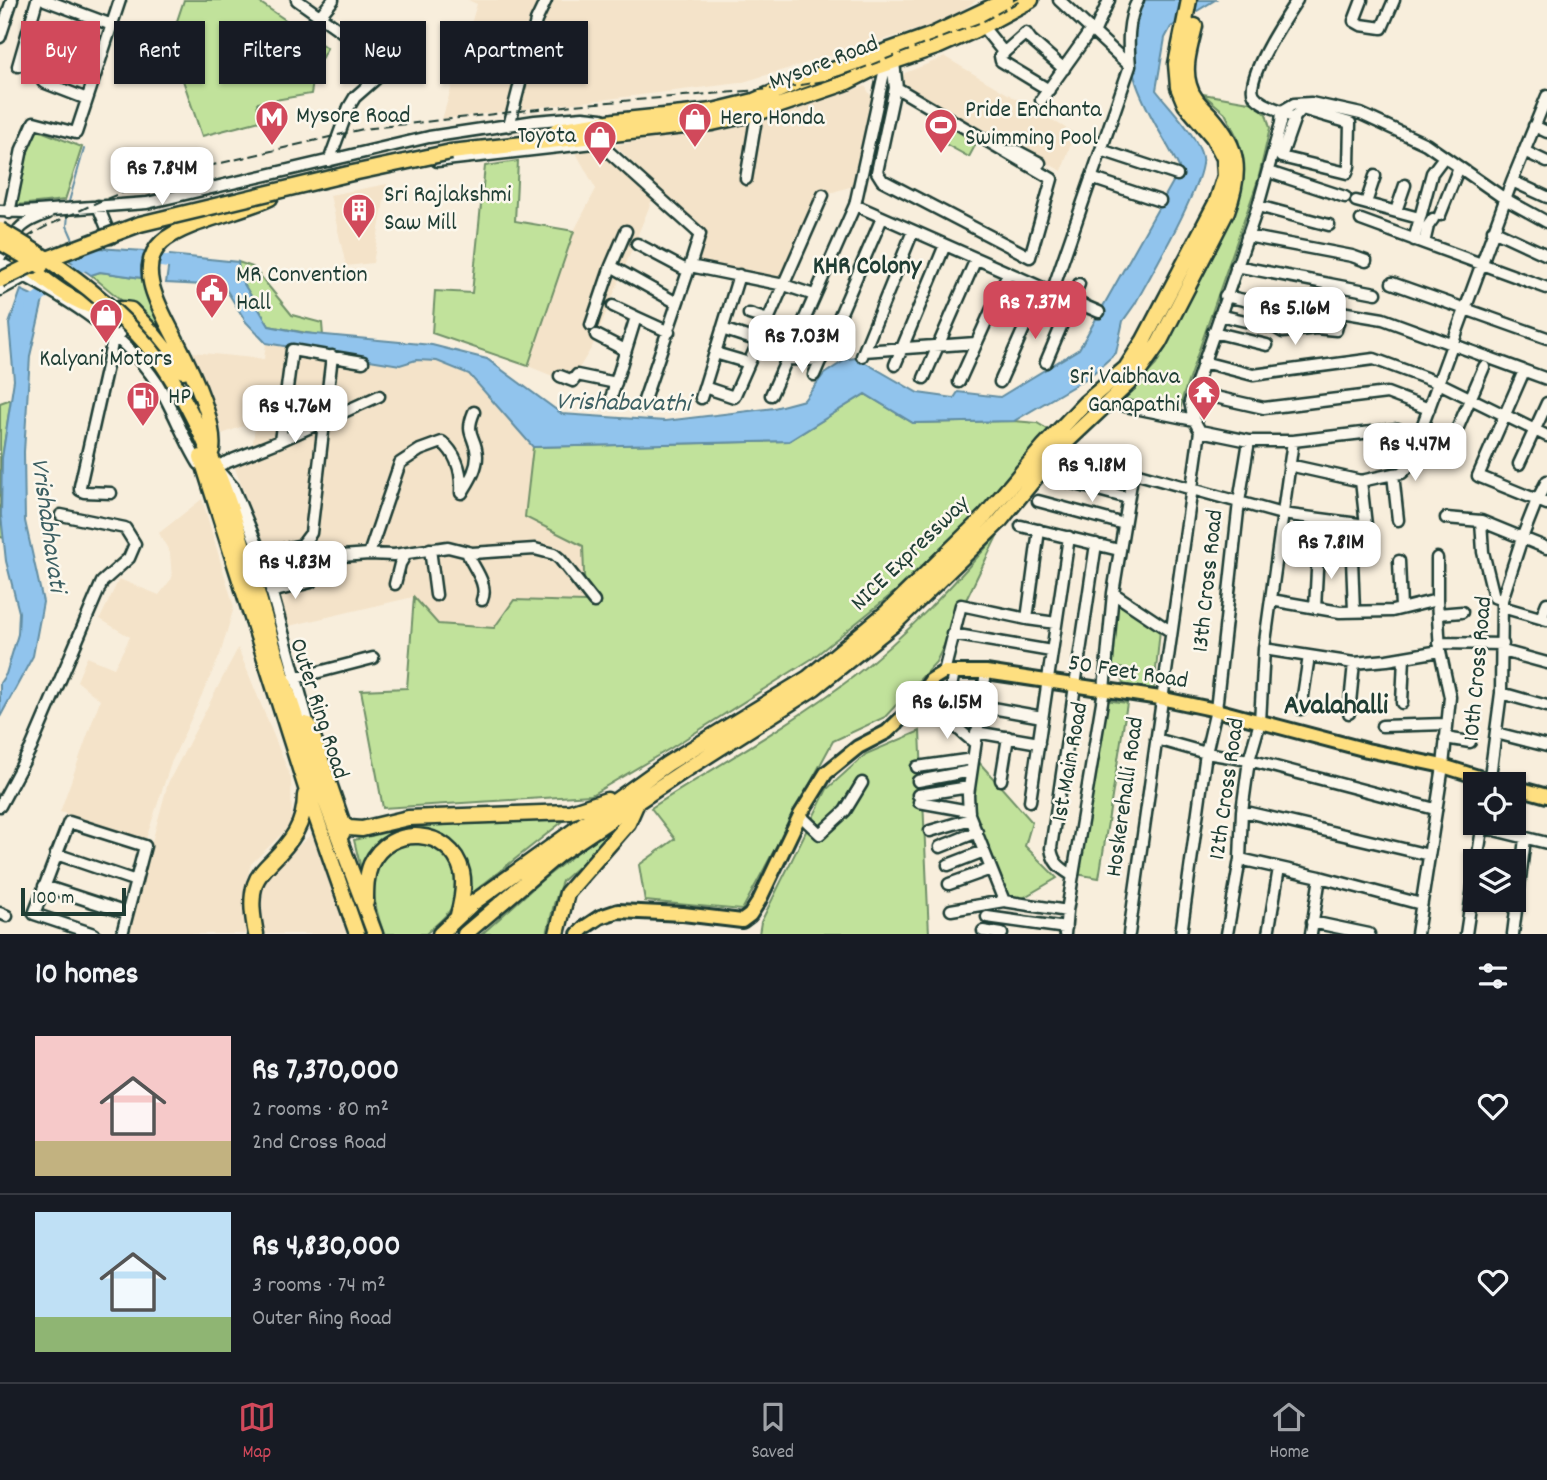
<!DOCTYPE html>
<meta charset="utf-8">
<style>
body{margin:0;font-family:Dekko,sans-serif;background:#242831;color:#f1f3f6;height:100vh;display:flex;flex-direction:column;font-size:26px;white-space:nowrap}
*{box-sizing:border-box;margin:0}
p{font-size:23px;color:#9ea1a6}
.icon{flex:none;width:38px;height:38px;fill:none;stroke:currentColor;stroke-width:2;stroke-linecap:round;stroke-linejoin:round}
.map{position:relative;height:934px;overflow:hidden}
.details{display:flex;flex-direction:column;background:#171b24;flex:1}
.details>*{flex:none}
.top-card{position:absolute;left:21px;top:21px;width:700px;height:63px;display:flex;gap:14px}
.controls{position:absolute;left:1463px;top:772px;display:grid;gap:14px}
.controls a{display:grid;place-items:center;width:63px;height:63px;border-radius:0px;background:#171b24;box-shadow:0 2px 5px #0004;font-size:35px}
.scale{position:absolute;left:21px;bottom:18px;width:105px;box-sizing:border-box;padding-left:7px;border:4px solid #1f3d34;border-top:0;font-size:19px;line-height:24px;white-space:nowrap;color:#1f3d34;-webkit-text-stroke:5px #fbf7ec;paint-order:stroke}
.price{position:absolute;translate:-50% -60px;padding:0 16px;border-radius:14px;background:#fff;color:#222;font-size:23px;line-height:46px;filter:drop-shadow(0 2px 4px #0008)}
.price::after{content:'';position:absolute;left:50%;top:42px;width:21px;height:16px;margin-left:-10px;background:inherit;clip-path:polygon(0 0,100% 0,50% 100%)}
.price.active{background:#d1495b;color:#fff}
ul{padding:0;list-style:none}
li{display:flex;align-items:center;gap:21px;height:175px;padding:0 35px}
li+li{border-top:2px solid #363941}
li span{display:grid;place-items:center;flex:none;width:196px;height:140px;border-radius:0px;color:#555}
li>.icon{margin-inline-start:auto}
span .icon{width:84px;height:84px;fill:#fffc;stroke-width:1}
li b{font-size:30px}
h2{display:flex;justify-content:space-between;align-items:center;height:84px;padding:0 35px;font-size:30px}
.pill{padding:0 24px;border-radius:0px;background:#171b24;box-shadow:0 2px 5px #0004;font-size:24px;line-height:63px}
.pill.active{background:#d1495b;color:#fff}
.menu{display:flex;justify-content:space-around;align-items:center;height:98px;border-top:2px solid #363941;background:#171b24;font-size:19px;color:#9ea1a6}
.menu a{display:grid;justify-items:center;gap:4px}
.menu .active{color:#d1495b}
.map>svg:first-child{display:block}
.built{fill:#f4e3c9}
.green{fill:#c1e29b;stroke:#709068;stroke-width:2}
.water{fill:#91c4ed;stroke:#638ea3;stroke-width:2}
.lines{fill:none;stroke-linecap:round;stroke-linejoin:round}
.stream{stroke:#638ea3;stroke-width:2}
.river{stroke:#91c4ed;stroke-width:12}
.minor-casing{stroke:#1f3d34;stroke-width:15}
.major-casing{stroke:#1f3d34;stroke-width:18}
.highway-casing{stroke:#1f3d34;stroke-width:19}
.minor{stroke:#fbf7ec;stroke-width:10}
.major{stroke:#fedf80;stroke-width:12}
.highway{stroke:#fedf80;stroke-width:14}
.rail{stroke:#1f3d34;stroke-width:2;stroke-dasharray:10 5;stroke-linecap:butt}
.highway-bridge-casing{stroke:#1f3d34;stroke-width:19;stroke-linecap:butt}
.highway-bridge{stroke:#fedf80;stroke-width:14}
.labels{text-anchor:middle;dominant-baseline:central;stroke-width:5;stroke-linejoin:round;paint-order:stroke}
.street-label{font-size:24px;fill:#1f3d34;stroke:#fbf7ec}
.poi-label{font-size:24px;fill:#1f3d34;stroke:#fbf7ec;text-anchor:start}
.neighbourhood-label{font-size:26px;font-weight:bold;fill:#1f3d34;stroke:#fbf7ec}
.water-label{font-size:26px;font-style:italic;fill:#3c5f62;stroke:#fbf7ec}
.quarter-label{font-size:28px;font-weight:bold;fill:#1f3d34;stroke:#fbf7ec}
</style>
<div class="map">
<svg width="1547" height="934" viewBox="0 0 1547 934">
<rect width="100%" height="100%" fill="#f8eedc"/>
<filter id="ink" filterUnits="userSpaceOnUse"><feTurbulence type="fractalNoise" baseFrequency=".0143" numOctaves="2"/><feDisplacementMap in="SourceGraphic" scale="14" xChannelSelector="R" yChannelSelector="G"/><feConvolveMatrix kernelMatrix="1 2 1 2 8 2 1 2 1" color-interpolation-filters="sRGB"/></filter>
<g filter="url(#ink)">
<path class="built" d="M468 0H977L946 21 740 83 442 119 477 4Z
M945 57 1074 133 1062 171 904 88 900 75Z
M865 86 876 105 863 183 823 195 784 283 692 265 699 231 615 145 772 116Z
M597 149 652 200 592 347 570 383 528 366 574 231 596 189 576 153Z
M387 184 373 263 346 266 330 195Z
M266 343 400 365 416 360 437 361 469 374 533 447 525 517 583 546 585 602 514 600 494 628 438 624 413 597 289 626 265 548 231 458 252 448 256 421 222 434 192 352 264 359Z
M202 499 234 607 220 655 171 763 146 839 60 812 100 700 77 681 87 657 114 668 130 637 100 619 119 579 159 595 172 578 170 553 159 533Z
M238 648 291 778 292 824 251 864 244 890 250 934H127L168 783Z
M314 832 347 934H263L260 921 261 885 272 869Z"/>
<path class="green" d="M184 0H256L327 48 315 70 311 94 257 103 260 121 202 136 170 42Z
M1203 94 1255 103 1266 114 1270 128 1258 180 1183 396 1180 411 1120 402 1156 365 1218 247 1239 192 1242 165 1238 139 1225 113Z
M950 127 977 142 969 157 942 142Z
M38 130 82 147 65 200 17 205 24 156Z
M518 161 515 221 574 231 528 366 432 333 435 291 472 293 485 166Z
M238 262 253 267 292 315 322 323 323 336 269 326 239 276Z
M100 272 142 278 166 341 139 315 91 275Z
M865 394 913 423 1014 421 1037 423 1049 430 979 511 897 590 813 658 671 748 591 795 383 808 361 690 407 688 414 597 438 624 494 628 514 600 585 602 583 546 525 517 533 447 789 441Z
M11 399 2 458 4 538 0 537V403Z
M998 534 936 662 885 717 833 741 742 910 645 901 639 865 675 839 651 808C718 765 790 725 853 677 907 635 953 585 998 534Z
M1118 604 1160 630 1154 689 1122 686 1124 669 1111 666Z
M1105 700 1127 703 1099 878 1076 874Z
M920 731 929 934H759L761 922 827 789 866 754Z
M977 760 1032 822 1025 846 1057 878 1023 898V903L1005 899 971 811Z
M571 815 471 894C470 859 444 823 405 832 395 834 387 835 379 841 370 849 366 859 361 869L354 840 429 822Z
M602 833 607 838 606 842 562 881 554 904 547 934H482L541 881Z
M417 842C447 848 470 881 450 910 444 919 434 926 426 934H384C369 893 363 852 417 842Z"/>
<path class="water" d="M1141 0H1215L1171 27 1165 38 1156 90C1169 107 1198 136 1202 157 1207 179 1148 280 1135 304L1123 321 1116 353 1089 377 1014 421 913 423 865 394 789 441 533 447 469 374 437 361 416 360 400 365 266 343 246 322 224 286 166 283 170 255 238 262 239 276 269 326 304 333 432 345 487 359 562 414 665 421 774 408 804 400 824 374 847 359 857 358 918 393 954 398 958 392 1000 397 1079 349 1178 173 1179 167C1157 123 1120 78 1132 25 1134 17 1138 8 1141 0Z
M97 248 144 251 141 266 142 278 100 272 91 275 67 259Z
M21 290 43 300 30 356 24 452 25 521 43 602 33 656 0 717V683L6 674 18 634 19 612 6 561 1 515 2 458 14 380 9 324Z"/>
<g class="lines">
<path class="stream" d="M68 205 84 149
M68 214 67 226 74 242"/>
<path class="river" d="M127 257 186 264
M31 309 32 303 76 268 93 261"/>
<defs>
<path id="minor" d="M45 0 112 25
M297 0 379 58
M1362 0 1354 21 1361 25 1382 28 1394 0
M319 17 333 0
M983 27 1004 53
M1094 33 1109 0
M0 37 12 0
M892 62 895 88 877 172 882 180 1030 257 1052 179 897 88 894 62
M18 66 37 0
M1130 66C1128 44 1127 20 1138 0
M43 82 87 99
M1049 90 1001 61 1000 56 1026 33 1031 40 1064 69
M1041 100 1091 30
M1282 111 1294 104 1311 103 1361 114 1426 144 1505 199 1547 222
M1282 114 1295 117 1302 109 1350 123 1349 166 1347 173 1281 157 1295 117
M509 126 536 21 546 0
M1534 126 1547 132
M599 143 700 234 690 266
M1101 150 1177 175
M1006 151H1017L1040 163
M1524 151 1547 162
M329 161 349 107 355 97 379 76V57
M437 161 603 142
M1269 172 1345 197
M1091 178 1160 201
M746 179 757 113
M1512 181 1547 197
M1356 201 1419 218
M1366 203 1375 176
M855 205 1052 292 1130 66 1059 0
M98 206 111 238
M1258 206 1329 225
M0 211 24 212 147 203 429 137 535 121 583 117 602 119
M1396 211 1405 185
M9 213 22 149 34 122 76 133 120 0
M1440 215 1459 167
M1361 220 1547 288
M1493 230 1547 255
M626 231 611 266 677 303
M1247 236 1352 256 1366 261
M1414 240 1432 173 1444 157
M1424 243 1428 226 1433 219
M637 244 688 271
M0 256C10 249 11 241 17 232 24 222 36 218 48 213
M0 263C58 293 120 328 157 383 173 409 183 438 199 464
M1236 266 1376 293
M1392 283 1547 338
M0 290 39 269
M1052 292 1099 312
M1225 296 1286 309 1329 310 1383 319 1547 379
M749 314 768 320
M1219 315 1276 328 1283 332 1316 328 1336 330 1341 312
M636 317 669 332
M591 325 611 266
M722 329 759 341
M1213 332 1267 345
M596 335 625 350
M864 351 976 343
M715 353 749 363
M862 356 913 231
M785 359 821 360
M1046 362 1079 284
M1203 362 1253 375 1374 359 1439 383 1547 436
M895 365 945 245
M1524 371 1478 476 1547 504
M814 375 882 218
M560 376 573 381 577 375 616 383
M924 378 976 259
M959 382 1008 273
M1000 382 1042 288
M704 387 734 397 823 195
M1193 392 1264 408 1387 393 1429 409
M612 395 636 317 613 306
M771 395 855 205 886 64
M701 398 739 275
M642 406 690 266 784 285 814 295
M1125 406 1194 420
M1200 431 1249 441H1293L1398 429
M280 441 379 396
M1446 455 1484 367
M1077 457 1282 514 1366 525 1361 481 1289 465
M1519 464 1547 403
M1393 474 1402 473 1407 468 1512 181 1547 96
M1065 481 1128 498
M1361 481 1393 474 1398 520
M111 493 84 492 80 490V486L112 344 131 320
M462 493C469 481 477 470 477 456 476 435 464 436 474 412
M1038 501 1124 524
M1446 518 1481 521 1547 548
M1481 521 1483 552 1494 597 1502 600
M1021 526 1119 550
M302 545 304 552 328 557 369 554 394 555 448 547 472 553 535 549 554 554 560 559 594 602
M430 549 436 595
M467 552C472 567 489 583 482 600
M369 554 400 463 420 450 442 442C458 455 462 474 461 493
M257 555 302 545 311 533 332 356
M1437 558V600
M1352 559 1354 611
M1399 561 1401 608
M395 584 400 564 406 554
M271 592 311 582
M1113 593 1170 631
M1271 600 1340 612 1392 611 1437 600 1440 651 1450 697 1443 766 1417 934
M1502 607 1547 620
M1315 608 1318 552
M1438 614 1462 612
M1541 618 1547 603
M1027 619 1056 623
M952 634 1051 651
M1439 643 1503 644
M1264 649 1354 663 1387 660 1440 651
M1503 651 1547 663
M954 671C947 715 938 714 975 743
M944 672 961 605 1027 619 1039 530
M986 672 968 795 969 814 1004 901 1067 911
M292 679 373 658
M1501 693 1547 706
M1402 703 1404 657
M981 706 1042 717
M1301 709 1309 656
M1349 713 1354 663
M309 725 261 554 233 487 215 467 280 441 292 350 363 362
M1382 726 1446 724
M976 732 1039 743
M1496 733 1547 746
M1445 738 1470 742
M1156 739 1206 753 1249 760 1435 809
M917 767 973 759
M1001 780 1008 737
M918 781 971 771
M1489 784 1501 693 1502 600 1522 538 1537 500 1547 481
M918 795 969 787
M1030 801 1069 537
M919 802 969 811
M0 806 31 748 102 582 129 558 135 544 125 528 61 515
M1242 811 1429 855
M800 815 820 834 845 811 862 783
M1482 827 1547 843
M930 831 971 819
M940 847 977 832
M56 854 136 881
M1240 859 1320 877 1421 904
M1477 861 1483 823
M948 865 984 851
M1073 876C1061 868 1053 864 1051 848L1096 544
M949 884 991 869
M44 886 127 913
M951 910 1004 901
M0 913 7 916
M987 917 1066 928
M1312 922 1369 934
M983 931 1002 934
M94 934 34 914 69 822 145 846 122 934
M1065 934 1067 911 1104 690 1113 593 1133 471
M1129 934 1200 431 1194 420 1190 402 1258 206 1281 123 1282 111C1273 108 1259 103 1254 95 1244 79 1287 15 1297 0
M1181 934 1206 753 1216 710 1239 502 1249 441
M1227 934 1240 859 1242 811 1249 760 1260 722 1264 649 1293 441
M1268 934 1279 868
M1311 934 1320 877
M1466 934 1475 874
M1513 934 1525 839"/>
<path id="major" d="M1514 787 1547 796
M578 934 585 927 600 917 618 911 683 914 742 921 750 915 759 901 800 815 826 773 858 747 887 732 913 707 931 680 944 672H986L1160 698 1216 710 1367 750 1443 766 1501 784"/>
<path id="highway" d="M557 130 615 121 713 111 754 101 793 84 932 35 1006 0
M451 152 712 123 757 113 845 83 877 67 939 46 975 30 1031 0
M19 259C42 277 69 302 98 308 109 310 120 308 131 310L149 329 183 371
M163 365C221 452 247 560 277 659 306 753 341 843 375 934
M212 450C216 421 190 367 176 340 163 313 133 269 162 242 182 223 243 211 270 198
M201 457 306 788 357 934
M297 722 309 725 343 824 342 834
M343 824 349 828 362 829 408 818 570 812 607 800
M366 902C366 889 366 876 371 864 389 824 451 827 462 872 465 886 462 900 458 915
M256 934C253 918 250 900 255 884 258 875 265 868 271 862 291 842 305 825 305 795
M440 934 473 903 667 764 808 678 887 612 985 516 1044 446 1085 403 1126 368 1144 340 1217 201 1225 176 1224 158 1213 137 1185 104 1178 87 1176 64 1189 0
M465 934 559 854 682 772 814 688 894 624 999 522 1058 450 1135 377 1159 343 1227 211C1242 171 1239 148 1211 116 1202 107 1192 98 1189 85 1183 66 1191 44 1195 26
M557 934 567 893 628 823 636 805"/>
</defs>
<use href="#minor" class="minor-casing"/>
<use href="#major" class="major-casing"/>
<use href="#highway" class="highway-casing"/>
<use href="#minor" class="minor"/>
<use href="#major" class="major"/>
<use href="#highway" class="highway"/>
<path class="rail" d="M0 253 45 227 98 202 163 177 363 129 573 105 784 88 824 81 850 73 982 22 1022 0"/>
<defs>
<path id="highway-bridge" d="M0 230C65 268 117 304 163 365
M0 242 41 266
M0 280 31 265 140 224 348 174 451 152"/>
</defs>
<use href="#highway-bridge" class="highway-bridge-casing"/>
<use href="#highway-bridge" class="highway-bridge"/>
</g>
</g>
<defs>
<symbol id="metro-pin" viewBox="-11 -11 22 30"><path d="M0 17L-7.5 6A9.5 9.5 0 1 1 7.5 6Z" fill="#d1495b" stroke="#fbf7ec"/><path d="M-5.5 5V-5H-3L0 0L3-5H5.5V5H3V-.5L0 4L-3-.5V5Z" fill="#fff"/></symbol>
<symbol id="shop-pin" viewBox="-11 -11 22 30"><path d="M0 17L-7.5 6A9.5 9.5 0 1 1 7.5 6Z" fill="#d1495b" stroke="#fbf7ec"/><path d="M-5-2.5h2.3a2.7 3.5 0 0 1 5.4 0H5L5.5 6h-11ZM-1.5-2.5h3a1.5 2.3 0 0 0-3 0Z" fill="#fff"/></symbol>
<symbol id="stadium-pin" viewBox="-11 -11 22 30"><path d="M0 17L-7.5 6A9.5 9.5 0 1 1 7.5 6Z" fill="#d1495b" stroke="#fbf7ec"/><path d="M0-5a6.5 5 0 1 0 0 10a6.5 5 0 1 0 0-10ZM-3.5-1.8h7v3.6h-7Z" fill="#fff"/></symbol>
<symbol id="building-pin" viewBox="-11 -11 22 30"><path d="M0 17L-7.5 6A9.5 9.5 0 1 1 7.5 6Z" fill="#d1495b" stroke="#fbf7ec"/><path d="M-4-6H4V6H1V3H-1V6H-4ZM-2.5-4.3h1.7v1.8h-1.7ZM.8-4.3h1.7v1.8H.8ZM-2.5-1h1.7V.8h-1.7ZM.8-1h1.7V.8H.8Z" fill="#fff"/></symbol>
<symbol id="civic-pin" viewBox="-11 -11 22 30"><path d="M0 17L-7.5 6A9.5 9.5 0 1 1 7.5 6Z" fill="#d1495b" stroke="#fbf7ec"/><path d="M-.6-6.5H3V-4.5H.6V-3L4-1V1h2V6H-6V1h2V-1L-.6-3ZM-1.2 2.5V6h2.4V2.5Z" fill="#fff"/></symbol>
<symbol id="temple-pin" viewBox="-11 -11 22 30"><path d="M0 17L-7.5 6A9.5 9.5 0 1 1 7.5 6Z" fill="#d1495b" stroke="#fbf7ec"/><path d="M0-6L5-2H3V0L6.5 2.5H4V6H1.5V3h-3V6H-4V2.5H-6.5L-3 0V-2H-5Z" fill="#fff"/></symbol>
<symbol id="fuel-pin" viewBox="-11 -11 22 30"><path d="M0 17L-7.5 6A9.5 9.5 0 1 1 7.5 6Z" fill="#d1495b" stroke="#fbf7ec"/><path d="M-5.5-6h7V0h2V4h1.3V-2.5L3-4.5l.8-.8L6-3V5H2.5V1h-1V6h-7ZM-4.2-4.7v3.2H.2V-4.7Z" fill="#fff"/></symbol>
</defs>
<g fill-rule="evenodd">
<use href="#metro-pin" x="253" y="98" width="38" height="52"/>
<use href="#shop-pin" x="676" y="100" width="38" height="52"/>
<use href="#stadium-pin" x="922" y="106" width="38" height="52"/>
<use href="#shop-pin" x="581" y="118" width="38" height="52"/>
<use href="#building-pin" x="340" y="191" width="38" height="52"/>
<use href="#civic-pin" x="193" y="271" width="38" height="52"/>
<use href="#shop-pin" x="87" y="296" width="38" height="52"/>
<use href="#temple-pin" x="1185" y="373" width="38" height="52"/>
<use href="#fuel-pin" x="124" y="379" width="38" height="52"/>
</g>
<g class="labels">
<g class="street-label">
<text transform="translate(824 64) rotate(-21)">Mysore Road</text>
<text transform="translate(911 554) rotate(-44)">NICE Expressway</text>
<text transform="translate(1209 581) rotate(-84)">13th Cross Road</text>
<text transform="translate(1479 669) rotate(-85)">10th Cross Road</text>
<text transform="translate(1128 673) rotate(9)">50 Feet Road</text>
<text transform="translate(318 709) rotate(72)">Outer Ring Road</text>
<text transform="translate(1071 762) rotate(-80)">1st Main Road</text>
<text transform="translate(1228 789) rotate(-82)">12th Cross Road</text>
<text transform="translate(1126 797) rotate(-82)">Hoskerehalli Road</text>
</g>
<g class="poi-label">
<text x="965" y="111">Pride Enchanta<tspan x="965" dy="28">Swimming Pool</tspan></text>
<text x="296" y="117">Mysore Road</text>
<text x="720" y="119">Hero Honda</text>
<text x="576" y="137" text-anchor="end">Toyota</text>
<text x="384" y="196">Sri Rajlakshmi<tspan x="384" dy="28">Saw Mill</tspan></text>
<text x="236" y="276">MR Convention<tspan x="236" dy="28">Hall</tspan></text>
<text x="106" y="360" text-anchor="middle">Kalyani Motors</text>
<text x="1180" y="378" text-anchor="end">Sri Vaibhava<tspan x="1180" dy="28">Ganapathi</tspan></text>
<text x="168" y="398">HP</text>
</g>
<g class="neighbourhood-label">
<text x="867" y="267">KHR Colony</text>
</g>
<g class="water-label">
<text transform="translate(623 404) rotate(1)">Vrishabavathi</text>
<text transform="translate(47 525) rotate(82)">Vrishabhavati</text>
</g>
<g class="quarter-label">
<text x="1336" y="708">Avalahalli</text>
</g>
</g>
</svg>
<div class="controls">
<a><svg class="icon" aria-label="locate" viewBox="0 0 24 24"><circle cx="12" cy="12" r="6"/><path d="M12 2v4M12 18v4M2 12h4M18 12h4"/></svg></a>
<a><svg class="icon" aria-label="layers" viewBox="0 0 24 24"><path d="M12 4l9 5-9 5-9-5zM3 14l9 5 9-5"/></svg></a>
</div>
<div class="scale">100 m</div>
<b class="price" style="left:162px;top:207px">Rs 7.84M</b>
<b class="price active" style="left:1035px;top:341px">Rs 7.37M</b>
<b class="price" style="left:1295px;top:347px">Rs 5.16M</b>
<b class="price" style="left:802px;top:375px">Rs 7.03M</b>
<b class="price" style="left:295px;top:445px">Rs 4.76M</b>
<b class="price" style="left:1415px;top:483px">Rs 4.47M</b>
<b class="price" style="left:1092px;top:504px">Rs 9.18M</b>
<b class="price" style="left:1331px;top:581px">Rs 7.81M</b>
<b class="price" style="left:295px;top:601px">Rs 4.83M</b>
<b class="price" style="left:947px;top:741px">Rs 6.15M</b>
<div class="top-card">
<a class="pill active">Buy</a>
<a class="pill">Rent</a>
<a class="pill">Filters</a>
<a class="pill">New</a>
<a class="pill">Apartment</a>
</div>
</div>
<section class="details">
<h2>10 homes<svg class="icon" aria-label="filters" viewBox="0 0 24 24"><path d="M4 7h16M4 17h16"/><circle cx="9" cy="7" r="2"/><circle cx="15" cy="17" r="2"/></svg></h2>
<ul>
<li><span style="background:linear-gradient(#f6c9c9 75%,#c2b280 0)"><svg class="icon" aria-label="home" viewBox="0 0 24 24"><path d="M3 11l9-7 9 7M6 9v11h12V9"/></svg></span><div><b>Rs 7,370,000</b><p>2 rooms · 80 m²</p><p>2nd Cross Road</p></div><svg class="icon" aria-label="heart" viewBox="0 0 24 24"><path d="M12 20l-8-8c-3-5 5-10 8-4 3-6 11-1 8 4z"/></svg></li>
<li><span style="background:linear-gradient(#bfe0f5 75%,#8fb573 0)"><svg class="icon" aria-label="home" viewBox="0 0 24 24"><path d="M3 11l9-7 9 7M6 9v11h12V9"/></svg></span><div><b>Rs 4,830,000</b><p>3 rooms · 74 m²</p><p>Outer Ring Road</p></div><svg class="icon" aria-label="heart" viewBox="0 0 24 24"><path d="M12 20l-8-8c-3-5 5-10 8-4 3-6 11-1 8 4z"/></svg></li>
</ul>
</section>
<nav class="menu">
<a class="active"><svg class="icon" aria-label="map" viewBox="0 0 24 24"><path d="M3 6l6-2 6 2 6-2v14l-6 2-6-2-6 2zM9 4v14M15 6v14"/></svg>Map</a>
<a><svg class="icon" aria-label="saved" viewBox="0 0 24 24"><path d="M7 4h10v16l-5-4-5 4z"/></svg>Saved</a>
<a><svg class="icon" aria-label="home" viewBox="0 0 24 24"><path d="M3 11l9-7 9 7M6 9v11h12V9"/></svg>Home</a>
</nav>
